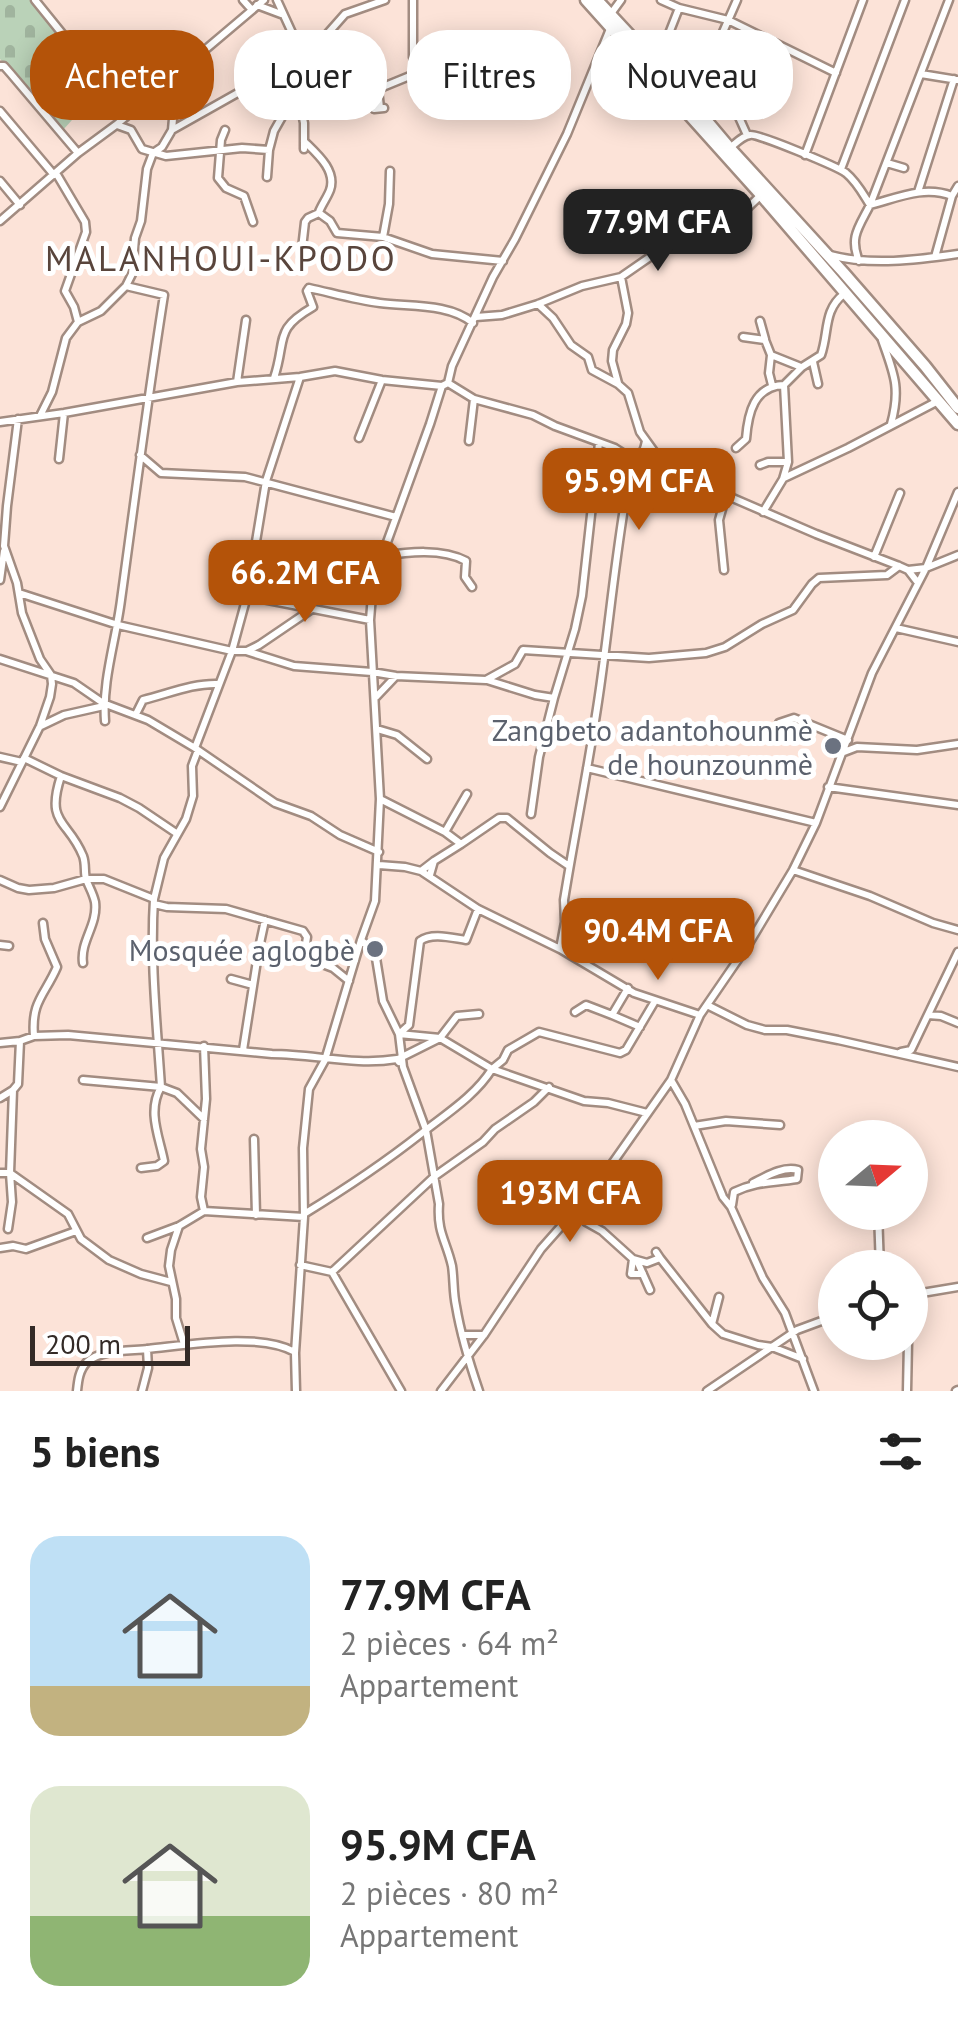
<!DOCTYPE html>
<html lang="fr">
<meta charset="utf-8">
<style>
body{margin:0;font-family:"PT Sans",sans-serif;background:#f6f6f6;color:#222;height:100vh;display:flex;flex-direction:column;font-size:38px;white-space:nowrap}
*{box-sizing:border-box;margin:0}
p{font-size:32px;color:#767676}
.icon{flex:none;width:55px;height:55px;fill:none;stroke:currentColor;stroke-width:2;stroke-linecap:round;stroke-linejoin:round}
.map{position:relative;height:1391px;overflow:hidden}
.drawer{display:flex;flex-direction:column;background:#fff;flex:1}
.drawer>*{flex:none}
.hud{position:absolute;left:30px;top:30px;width:900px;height:90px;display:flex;gap:20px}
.needle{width:65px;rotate:71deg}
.buttons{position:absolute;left:818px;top:1120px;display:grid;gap:20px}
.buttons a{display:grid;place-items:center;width:110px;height:110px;border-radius:50%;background:#fff;box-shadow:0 5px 25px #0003;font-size:50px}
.scale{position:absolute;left:30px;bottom:25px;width:160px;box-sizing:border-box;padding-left:10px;border:5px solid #332a26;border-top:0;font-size:28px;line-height:35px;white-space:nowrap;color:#332a26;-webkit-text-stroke:8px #fff;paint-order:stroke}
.price{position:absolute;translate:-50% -85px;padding:0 22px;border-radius:20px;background:#b45309;color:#fff;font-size:32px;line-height:65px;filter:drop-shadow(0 2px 5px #0008)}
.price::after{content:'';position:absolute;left:50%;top:60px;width:30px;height:22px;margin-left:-15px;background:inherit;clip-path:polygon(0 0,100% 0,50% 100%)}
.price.active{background:#222;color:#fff}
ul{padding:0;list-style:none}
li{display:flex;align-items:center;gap:30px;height:250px;padding:0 30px}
li span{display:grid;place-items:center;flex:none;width:280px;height:200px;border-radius:30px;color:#555}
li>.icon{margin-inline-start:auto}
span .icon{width:120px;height:120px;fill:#fffc;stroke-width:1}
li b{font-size:42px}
h2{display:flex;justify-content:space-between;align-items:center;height:120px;padding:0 30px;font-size:42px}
.tag{padding:0 35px;border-radius:40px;background:#fff;box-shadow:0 5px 25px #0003;font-size:35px;line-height:90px}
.tag.active{background:#b45309;color:#fff}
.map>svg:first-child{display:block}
.cemetery{fill:url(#cemetery-stones)}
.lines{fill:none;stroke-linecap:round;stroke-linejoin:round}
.minor-casing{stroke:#a28c81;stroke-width:11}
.primary-casing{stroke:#a28c81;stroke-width:15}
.minor{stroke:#fff;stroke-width:6}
.primary{stroke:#fff;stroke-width:10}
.worship-dot{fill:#6b7280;stroke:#fff;stroke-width:4}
.labels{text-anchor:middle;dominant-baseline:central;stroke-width:10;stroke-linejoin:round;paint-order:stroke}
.worship-label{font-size:30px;fill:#5b616d;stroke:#fff;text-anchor:end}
.quarter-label{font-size:35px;letter-spacing:2.5px;fill:#59453c;stroke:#fff}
</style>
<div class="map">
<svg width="958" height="1391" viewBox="0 0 958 1391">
<defs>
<pattern id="cemetery-stones" width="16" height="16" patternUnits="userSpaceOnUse" patternTransform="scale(2.5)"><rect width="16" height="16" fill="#bad2b8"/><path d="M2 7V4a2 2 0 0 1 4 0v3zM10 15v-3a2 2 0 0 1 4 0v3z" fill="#a0b49e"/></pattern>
</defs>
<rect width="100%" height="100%" fill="#fce3d8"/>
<path class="cemetery" d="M0 0H30L101 88 63 130 0 59Z"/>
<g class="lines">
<defs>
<path id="minor" d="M35 0 128 115
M243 0 252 10
M277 0 299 48 307 72
M661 0 679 8 728 20 836 73
M257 5 281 14
M610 15 621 0
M316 57 352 67 356 80 378 89 417 73 413 57V0
M657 64 679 8
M0 66H4L11 74 78 153
M706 71 742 98 738 115 747 135
M921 74 958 80
M371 87 372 106 374 109 384 108
M378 89 380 108
M298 94 304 123V149
M692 103 737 0
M0 111 54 175
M117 125 131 130 142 149 166 156 242 148 269 150
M172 130 257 82 299 48
M225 130 221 140 218 178 226 188 244 196 253 222
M304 141C316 153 337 170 330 190 327 198 322 204 319 212
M730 148C736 143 742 136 750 135 757 133 838 167 846 173 857 182 863 194 870 205 897 198 924 185 952 196
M805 155 863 0
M887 163 904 168
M841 169 905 0
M56 173 85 222 86 232 65 291 74 307 78 322
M267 177 269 150 274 131 316 57 322 40 345 14 385 0
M0 181 20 205
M918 192 954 79
M0 221 78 153 116 125 264 0
M383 237 389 204 390 171
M830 255C871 266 916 260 958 254
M301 257 305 222 308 218 319 213 330 221 337 233 383 237 432 254 503 261
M935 257 952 196 958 186
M859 261C849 237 859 227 870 205L949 0
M538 304 553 318 571 345 588 357 592 370 618 384 628 393 640 432 671 475
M476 317 502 315 538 304 582 286 621 277 673 241 705 229 726 225 737 218 761 195
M760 321 765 339
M743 337 765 340 771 355 801 367
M882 340C894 374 901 388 891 424
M771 355 769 373 772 385
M813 362 818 384
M274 378C287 339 273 330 313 307L307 291 309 288C332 293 356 300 380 303 410 307 449 303 473 323
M237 382 246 320
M448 383 474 399 533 415 555 426 615 448 646 468 665 475 691 480 816 534 899 566 908 570 918 583
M618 383 612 361 613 350 626 324 628 313 621 277
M40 416 52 392 66 338 78 322 101 311 126 286
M0 422 64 413 237 382 300 377 335 371 382 380 442 386
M359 438 382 380
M469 441 474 399
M736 448 746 439C748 413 754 386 784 385
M140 455 161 473 245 477 396 517
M59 459 64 413
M760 465 768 462H788
M784 478 848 448 938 401
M763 512 783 479 788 462 784 385 802 367 821 355C829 333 823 310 844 294
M382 556C408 552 442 548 466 561L465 577 472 587
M874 557 900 493
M724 570 719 520 726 495
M908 570 926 568 958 555
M0 580 4 551
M19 593 118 625 232 651H246L294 666 372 672 396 676 486 680 515 664 523 650 649 658 706 653 725 647 762 624 793 610 812 584 819 578 887 575 899 566
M247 596 370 620
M896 628 958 642
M247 651 259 645 312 609
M0 659 74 683 103 703 148 720 195 748 275 803 311 816 340 835 379 852
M487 680 535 695 554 698
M376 697 395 677
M136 714 143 700C168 694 193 683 218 684
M105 721C102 681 116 640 121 600 135 498 148 396 164 295L126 286 132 274 135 238 141 221 147 169 153 153 162 147 172 130 175 96 173 77
M779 723 794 718 848 740
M41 726 64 715 104 706
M377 729 397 735 427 759
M195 748 232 651 247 596 266 481 300 377
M844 752 857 747 917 750 958 744
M0 757 22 762
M24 758 61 776 120 798 139 808 176 833
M587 768 816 823
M61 776C45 825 68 819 83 856 86 864 84 872 86 879 89 887 93 893 95 902 98 925 80 941 83 963
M828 787 958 805
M380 799 445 832 461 844 499 818H507L550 853 569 866
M0 807 40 726 50 697 52 684 51 675 40 659 22 613 17 583 4 546 7 506 18 419
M531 814 539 757 554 698 575 629 582 596 599 443
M445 832 467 794
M434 861 461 844
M379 865 405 867 421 871 478 909 560 949 634 993 700 1015
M793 870 870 896 933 923 958 930
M421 871 434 861 430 875
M0 880 18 888 29 890 54 888 86 879H104L154 899 164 858 186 819 193 796 192 766 198 750
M154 904 167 907 226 909 303 931 307 937 304 957 333 968 349 981
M478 909 466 940C452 938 432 932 420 941L409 1025 399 1034 440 1038 492 1069 503 1060 508 1050 539 1032 620 1053 626 1050 655 1001
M361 940 375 952 383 1001 399 1034 403 1067 426 1130 439 1204C437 1233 446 1240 452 1266 454 1279 453 1293 456 1306 461 1336 469 1362 479 1391
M0 945 9 946
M560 949 565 922 564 900C575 832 589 764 599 695 609 627 615 558 627 490 631 471 643 459 646 441
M231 979 253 985
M707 1005 747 1025 765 1030H787L838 1040 958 1067
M575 1012 586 1005 612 1015 628 988
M612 1015 640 1027
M928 1015 941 1016 958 1023
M34 1036C31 1001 45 995 57 967L45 939 43 923
M20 1041 18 1084 13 1090 10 1173 68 1214 81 1239 109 1260 141 1274 171 1282
M0 1043 20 1041 34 1036 68 1035 272 1054C314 1054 355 1066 397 1059L399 1062
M243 1050 259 948 265 920
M901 1052 911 1050 958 952
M398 1059 440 1038 457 1016 479 1014
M83 1080 161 1087 177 1093 204 1119
M671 1080 685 1104 723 1197 731 1207 763 1278 785 1313 814 1391
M0 1098 13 1090
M694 1126 726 1121 780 1125
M254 1139 256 1215
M141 1168 157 1166 164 1161C159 1136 147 1111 161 1087 157 1025 150 962 154 899
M0 1173H10L12 1202 8 1229
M547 1181 568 1198 586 1222 602 1231 633 1259 647 1263 660 1258 656 1252
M732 1205 734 1192C757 1181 773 1183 797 1179L798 1170C783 1166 767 1176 753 1183
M204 1211 201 1197 204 1167 201 1149 206 1099 204 1046
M878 1212 880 1268
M304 1214C345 1189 384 1163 422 1133 446 1114 475 1096 492 1069L584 1101 608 1103 647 1113
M179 1226 171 1250 169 1266 176 1299V1318L184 1344
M147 1238 179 1226 204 1211 304 1217
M0 1248 13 1246 26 1249 76 1231
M660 1258 712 1324 723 1334 758 1345 772 1347 803 1359
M633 1259 631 1274H643
M638 1263 650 1290
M300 1265 332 1272 401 1391
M332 1272 435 1176 483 1142 495 1129 534 1102 549 1087
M910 1295 958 1287
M712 1324 719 1297
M462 1335H484
M77 1391C78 1381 79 1370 87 1362 102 1349 129 1351 148 1349 187 1345 260 1332 295 1352
M142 1391 148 1368 147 1349
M296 1391 295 1353 304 1217 303 1148 309 1089 325 1060 361 940 375 901 380 799 370 620 372 595 382 556 430 424 442 386 448 383 452 366 493 277 515 239 567 134 610 29
M441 1391 484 1335 541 1249 595 1188 671 1080 700 1015 748 945 793 870 816 823 872 673 926 568 958 492
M707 1391 797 1330 835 1316
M907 1391 908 1342
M956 1391 958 1390"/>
<path id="primary" d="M586 0 761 195 958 424
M597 0 680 89 728 146 843 272 925 366 958 408"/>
</defs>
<use href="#minor" class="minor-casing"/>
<use href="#primary" class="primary-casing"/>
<use href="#minor" class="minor"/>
<use href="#primary" class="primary"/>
</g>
<g class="worship-dot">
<circle cx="833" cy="746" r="10"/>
<circle cx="375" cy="949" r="10"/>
</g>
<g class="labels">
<g class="worship-label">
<text x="813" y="729">Zangbeto adantohounmè<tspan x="813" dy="34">de hounzounmè</tspan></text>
<text x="355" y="949">Mosquée aglogbè</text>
</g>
<g class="quarter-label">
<text x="221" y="258">MALANHOUI-KPODO</text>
</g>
</g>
</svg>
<div class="buttons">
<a><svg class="needle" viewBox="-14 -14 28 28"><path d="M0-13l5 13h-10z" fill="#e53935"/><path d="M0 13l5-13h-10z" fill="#767676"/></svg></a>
<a><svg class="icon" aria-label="locate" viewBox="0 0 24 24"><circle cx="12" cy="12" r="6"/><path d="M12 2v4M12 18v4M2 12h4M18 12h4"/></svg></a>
</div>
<div class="scale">200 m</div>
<b class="price active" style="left:658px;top:274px">77.9M CFA</b>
<b class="price" style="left:639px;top:533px">95.9M CFA</b>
<b class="price" style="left:305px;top:625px">66.2M CFA</b>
<b class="price" style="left:658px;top:983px">90.4M CFA</b>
<b class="price" style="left:570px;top:1245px">193M CFA</b>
<div class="hud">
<a class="tag active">Acheter</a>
<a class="tag">Louer</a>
<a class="tag">Filtres</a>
<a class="tag">Nouveau</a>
</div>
</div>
<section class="drawer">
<h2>5 biens<svg class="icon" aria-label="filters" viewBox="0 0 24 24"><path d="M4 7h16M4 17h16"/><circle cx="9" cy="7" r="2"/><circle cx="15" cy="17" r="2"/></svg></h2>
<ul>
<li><span style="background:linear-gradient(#bfe0f5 75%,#c2b280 0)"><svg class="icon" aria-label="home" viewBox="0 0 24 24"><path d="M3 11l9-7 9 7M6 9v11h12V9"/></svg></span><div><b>77.9M CFA</b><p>2 pièces · 64 m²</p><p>Appartement</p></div></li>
<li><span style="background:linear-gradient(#dfe7d0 65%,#8fb573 0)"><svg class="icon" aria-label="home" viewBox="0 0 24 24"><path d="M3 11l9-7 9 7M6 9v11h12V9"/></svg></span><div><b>95.9M CFA</b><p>2 pièces · 80 m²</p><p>Appartement</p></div></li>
</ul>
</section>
